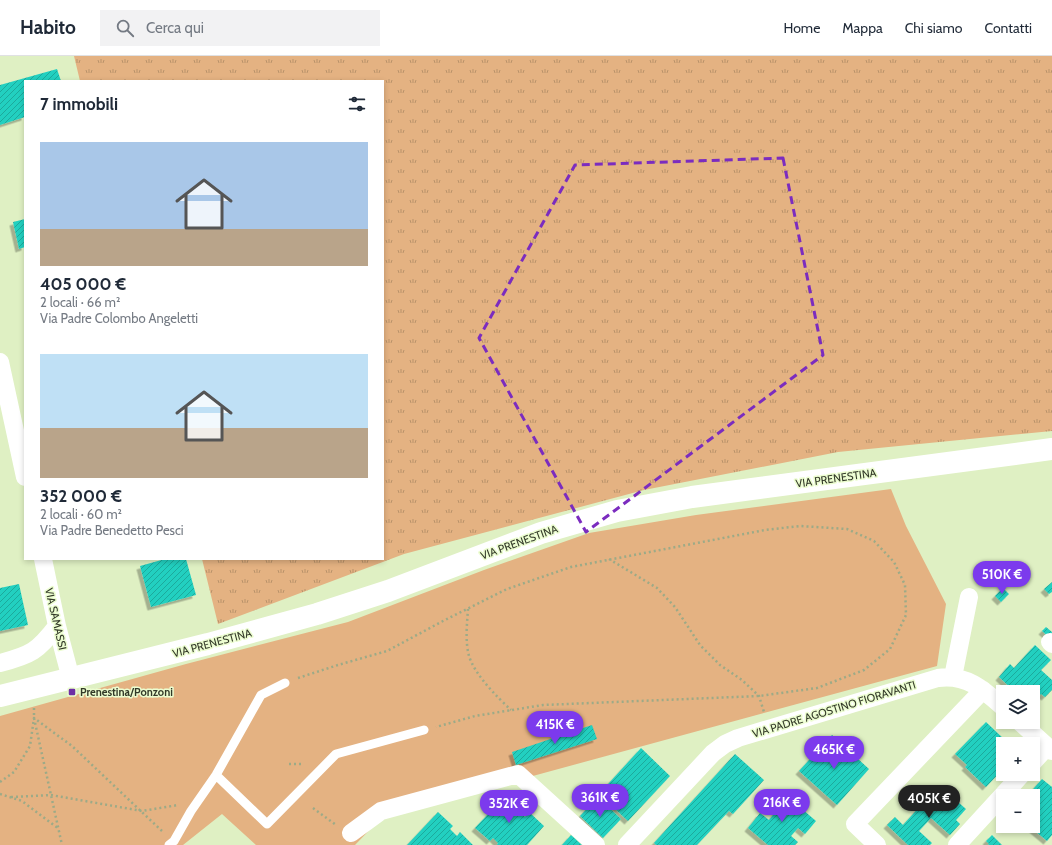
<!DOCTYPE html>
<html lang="it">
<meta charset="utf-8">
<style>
body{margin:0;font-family:Cabin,sans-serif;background:#f2f2f3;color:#1f2937;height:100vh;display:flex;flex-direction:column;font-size:15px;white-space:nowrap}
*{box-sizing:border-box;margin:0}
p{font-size:13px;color:#747a83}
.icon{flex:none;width:22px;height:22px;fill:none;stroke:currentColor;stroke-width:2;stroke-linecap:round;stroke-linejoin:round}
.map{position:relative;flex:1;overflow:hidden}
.details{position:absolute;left:24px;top:24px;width:360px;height:480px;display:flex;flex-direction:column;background:#fff;border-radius:0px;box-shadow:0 2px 6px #0003}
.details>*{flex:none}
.controls{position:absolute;left:996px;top:629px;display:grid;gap:8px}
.controls a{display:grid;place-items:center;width:44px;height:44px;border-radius:0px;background:#fff;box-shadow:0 2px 6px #0003;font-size:20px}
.price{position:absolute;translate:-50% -34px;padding:0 9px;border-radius:14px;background:#7c3aed;color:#fff;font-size:13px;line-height:26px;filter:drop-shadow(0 1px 2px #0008)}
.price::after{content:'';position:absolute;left:50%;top:24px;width:12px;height:9px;margin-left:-6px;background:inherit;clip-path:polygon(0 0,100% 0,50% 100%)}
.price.selected{background:#222;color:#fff}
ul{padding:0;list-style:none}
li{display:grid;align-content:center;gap:8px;height:212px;padding:0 16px}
li span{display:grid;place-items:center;height:124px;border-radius:0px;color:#555}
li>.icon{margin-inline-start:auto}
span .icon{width:72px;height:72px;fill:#fffc;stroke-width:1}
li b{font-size:17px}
h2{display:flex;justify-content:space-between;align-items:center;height:48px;padding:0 16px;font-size:17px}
header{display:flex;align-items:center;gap:24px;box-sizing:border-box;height:56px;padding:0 20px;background:#fff;border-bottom:1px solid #e0e1e3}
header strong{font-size:19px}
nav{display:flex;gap:22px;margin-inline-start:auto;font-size:14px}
.search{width:280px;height:36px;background:#f2f2f3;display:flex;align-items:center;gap:10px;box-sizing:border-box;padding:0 14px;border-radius:0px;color:#747a83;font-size:15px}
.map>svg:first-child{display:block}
.grass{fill:url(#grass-tufts)}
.park{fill:#e4b282}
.building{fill:url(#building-hatch);filter:url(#shadow)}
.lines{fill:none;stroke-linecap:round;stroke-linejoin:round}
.path{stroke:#9caa87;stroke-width:2.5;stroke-dasharray:2 3;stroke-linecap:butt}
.service{stroke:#fff;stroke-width:9}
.minor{stroke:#fff;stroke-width:18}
.secondary{stroke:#fff;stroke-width:22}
.marked{fill:none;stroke:#7b2cbf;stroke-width:3;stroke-dasharray:8 5;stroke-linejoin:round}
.poi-dot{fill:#6e2fa5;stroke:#ecfdd0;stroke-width:1.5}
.labels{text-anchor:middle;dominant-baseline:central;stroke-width:3;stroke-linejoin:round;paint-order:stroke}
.street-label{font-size:11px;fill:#323928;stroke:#ecfdd0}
.poi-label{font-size:11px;font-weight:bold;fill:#323928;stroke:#ecfdd0;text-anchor:start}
</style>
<header>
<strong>Habito</strong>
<div class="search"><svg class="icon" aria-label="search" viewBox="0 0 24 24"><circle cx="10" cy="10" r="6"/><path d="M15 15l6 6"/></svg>Cerca qui</div>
<nav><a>Home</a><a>Mappa</a><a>Chi siamo</a><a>Contatti</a></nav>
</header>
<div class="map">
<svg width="1052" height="789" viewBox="0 0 1052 789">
<defs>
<pattern id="grass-tufts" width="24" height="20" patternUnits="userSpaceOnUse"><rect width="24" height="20" fill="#e4b282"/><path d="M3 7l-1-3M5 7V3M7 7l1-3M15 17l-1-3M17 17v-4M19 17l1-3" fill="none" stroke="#b9926a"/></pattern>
<pattern id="building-hatch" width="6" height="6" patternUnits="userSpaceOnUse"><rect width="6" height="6" fill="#23d0c0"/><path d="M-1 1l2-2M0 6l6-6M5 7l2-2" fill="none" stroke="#1faa9c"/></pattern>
<filter id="shadow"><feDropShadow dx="-3.5" dy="3.5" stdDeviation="0" flood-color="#0004"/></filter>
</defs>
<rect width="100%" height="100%" fill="#dff0c3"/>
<path class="grass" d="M74 0H1052V375L838 396 644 434 404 498 218 568 202 503H383V25H80Z"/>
<path class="park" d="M891 433 906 470 946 548 937 610 382 761 355 789H256L222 758 183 789H0V660L186 608 348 566 484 514 589 477 696 459Z"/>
<path class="building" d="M57 13 61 25H25V61L0 69V29Z
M25 163V191L19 193 13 166Z
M165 503H186L196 539 151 551 140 510Z
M1052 526V536L1049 538 1044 533Z
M19 528 28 569 0 575V532Z
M1003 532 1009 538 1001 546 995 540Z
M1046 571 1052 576 1051 583 1042 575Z
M1035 589 1051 604 1041 614 1052 624V634L1045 641 1041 638 1033 647V636H1015L999 621 1010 608 1014 612Z
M986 666 1006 685 1004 687 1005 688H1003V713L986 731 965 711 967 709 955 698Z
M592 669 597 683 516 709 512 696Z
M832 679 869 713 837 749 799 715Z
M641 692 670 720 628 765 599 738Z
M735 698 764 724 733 758 729 755 697 789H656L654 787Z
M1042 723 1052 731V779L1047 785 1029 770H1033V740H1027Z
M781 735 816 765 805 778 798 772 791 780 798 786 795 789H768L748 772 760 757 769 764 778 753 771 746Z
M933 736 943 745 949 738 966 753 956 764 960 768 950 779 931 762 919 775 932 787 930 789H908L887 769 895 761 903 769Z
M507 738 521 750 518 753 525 761 529 756 544 770 527 789H497L498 787 493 782 490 785 475 772Z
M598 741 621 763 603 782 580 760Z
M438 756 453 770 450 773 457 780 460 776 473 789H407Z
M571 779 582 789H562Z
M992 779 1002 789H988L989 788 986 785Z"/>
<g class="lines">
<path class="path" d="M609 503 657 532 675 551 700 589 720 609 742 624 759 640 764 656
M468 553C467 568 465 585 469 600 475 619 497 641 511 654
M298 622 338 609 387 595 443 565 507 533 571 511 765 474 800 470 847 473 874 485 894 506 905 529 906 559 890 593 864 614 817 632 759 640 543 649 475 660 436 671
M34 652V662L62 789
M289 708H301
M0 726 14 716 30 690 34 662 72 690 163 776
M0 738 22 745 59 773
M11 741 51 739 142 755 178 749
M313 752 336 769"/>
<path class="service" d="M216 719 267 768 336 698 424 674
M169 789 174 785 191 755 216 719 261 639 285 627"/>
<path class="minor" d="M0 306 25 421
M43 503 57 570 71 623
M1050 586 1052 588
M0 607C31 599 38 595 57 570
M953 621 969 541
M1020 666 1052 695
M1033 706 1047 691
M351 777 381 755 518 718 596 789
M627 789 713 697 725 688 738 682 938 622C966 618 983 633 1003 651
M877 789 855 768 983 634
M957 789 1022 718"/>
<path class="secondary" d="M0 640 208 588 317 558 388 535 541 477 617 455 692 441 1052 393"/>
</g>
<path class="marked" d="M783 102 823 299 586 476 479 282 575 109Z"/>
<rect class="poi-dot" x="68" y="632" width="8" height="8" rx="2"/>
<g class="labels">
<g class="street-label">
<text transform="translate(836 422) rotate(-8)">VIA PRENESTINA</text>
<text transform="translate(519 486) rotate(-20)">VIA PRENESTINA</text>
<text transform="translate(56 563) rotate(77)">VIA SAMASSI</text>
<text transform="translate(212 587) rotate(-15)">VIA PRENESTINA</text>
<text transform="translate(834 653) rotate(-17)">VIA PADRE AGOSTINO FIORAVANTI</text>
</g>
<g class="poi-label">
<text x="80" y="636">Prenestina/Ponzoni</text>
</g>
</g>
</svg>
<div class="controls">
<a><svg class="icon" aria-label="layers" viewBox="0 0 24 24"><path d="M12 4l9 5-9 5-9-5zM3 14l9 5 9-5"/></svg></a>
<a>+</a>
<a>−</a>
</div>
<b class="price" style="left:1002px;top:539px">510K €</b>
<b class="price" style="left:555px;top:689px">415K €</b>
<b class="price" style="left:834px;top:714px">465K €</b>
<b class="price" style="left:600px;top:762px">361K €</b>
<b class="price selected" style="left:929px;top:763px">405K €</b>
<b class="price" style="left:782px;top:767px">216K €</b>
<b class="price" style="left:509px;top:768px">352K €</b>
<section class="details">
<h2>7 immobili<svg class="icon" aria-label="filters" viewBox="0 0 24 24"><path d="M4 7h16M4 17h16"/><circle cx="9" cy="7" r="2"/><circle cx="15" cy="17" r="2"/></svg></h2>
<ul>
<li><span style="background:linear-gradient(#a9c7e8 70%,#b9a48a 0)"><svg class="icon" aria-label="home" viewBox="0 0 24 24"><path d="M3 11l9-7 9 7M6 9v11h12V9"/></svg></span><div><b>405 000 €</b><p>2 locali · 66 m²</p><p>Via Padre Colombo Angeletti</p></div></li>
<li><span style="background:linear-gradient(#bfe0f5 60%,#b9a48a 0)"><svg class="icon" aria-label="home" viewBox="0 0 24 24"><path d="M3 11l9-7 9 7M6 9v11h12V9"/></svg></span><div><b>352 000 €</b><p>2 locali · 60 m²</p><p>Via Padre Benedetto Pesci</p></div></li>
</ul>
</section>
</div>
